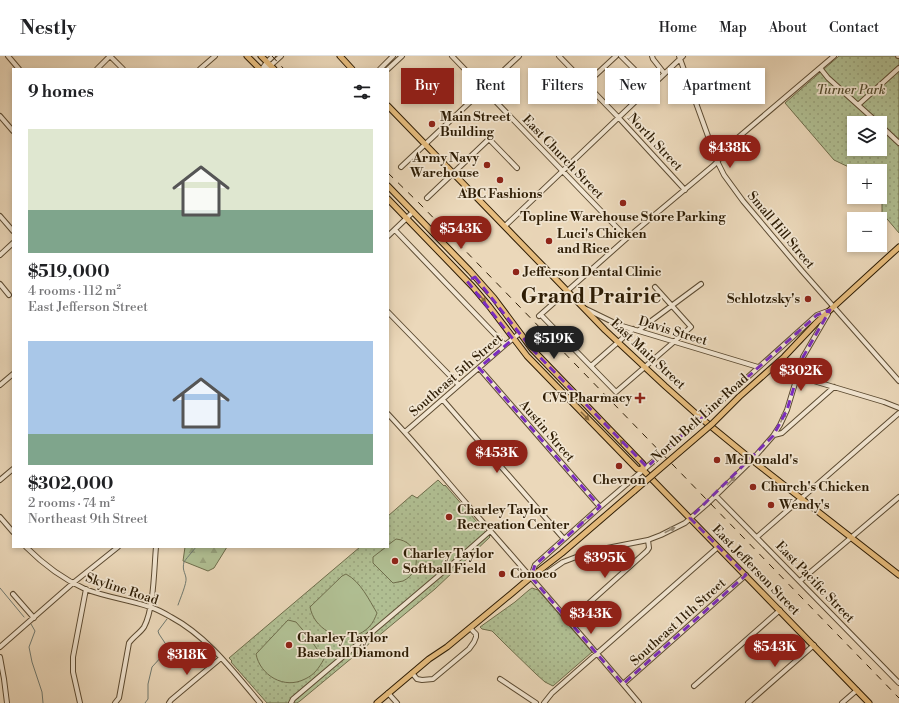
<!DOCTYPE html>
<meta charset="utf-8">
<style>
body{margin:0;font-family:"Libre Bodoni",serif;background:#f6f6f6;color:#202124;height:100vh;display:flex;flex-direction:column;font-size:15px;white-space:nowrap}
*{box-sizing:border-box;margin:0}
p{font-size:13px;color:#757577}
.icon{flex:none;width:22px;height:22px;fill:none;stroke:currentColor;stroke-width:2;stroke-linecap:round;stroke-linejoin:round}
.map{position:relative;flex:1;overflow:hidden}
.sheet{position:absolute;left:12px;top:12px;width:377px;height:480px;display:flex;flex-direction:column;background:#fff;border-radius:0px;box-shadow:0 2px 6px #0003}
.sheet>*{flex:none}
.top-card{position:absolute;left:401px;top:12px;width:380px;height:36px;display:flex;gap:8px}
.fabs{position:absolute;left:847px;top:60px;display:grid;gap:8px}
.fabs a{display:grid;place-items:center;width:40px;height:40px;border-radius:0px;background:#fff;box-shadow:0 2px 6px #0003;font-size:20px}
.price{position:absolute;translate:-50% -34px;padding:0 9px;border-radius:14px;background:#8f2418;color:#fff;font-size:13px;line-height:26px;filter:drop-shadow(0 1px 2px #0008)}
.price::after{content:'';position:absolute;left:50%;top:24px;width:12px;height:9px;margin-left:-6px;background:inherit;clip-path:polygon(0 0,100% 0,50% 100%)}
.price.selected{background:#222;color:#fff}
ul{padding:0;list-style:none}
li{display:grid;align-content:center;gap:8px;height:212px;padding:0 16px}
li span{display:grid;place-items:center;height:124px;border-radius:0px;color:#555}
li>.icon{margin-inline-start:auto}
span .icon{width:72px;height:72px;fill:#fffc;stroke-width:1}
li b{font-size:17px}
h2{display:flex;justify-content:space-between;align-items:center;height:48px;padding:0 16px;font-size:17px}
.tag{padding:0 14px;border-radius:0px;background:#fff;box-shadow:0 2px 6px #0003;font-size:14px;line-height:36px}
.tag.selected{background:#8f2418;color:#fff}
header{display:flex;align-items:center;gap:24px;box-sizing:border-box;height:56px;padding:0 20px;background:#fff;border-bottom:1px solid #e0e0e0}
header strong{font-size:19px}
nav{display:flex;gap:22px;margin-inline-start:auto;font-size:14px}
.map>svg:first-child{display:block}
.grass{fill:url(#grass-dots);stroke:#6f6e4c;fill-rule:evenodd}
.forest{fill:url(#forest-firs);stroke:#6f6e4c}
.pitch{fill:#b1c094;stroke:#6f6e4c}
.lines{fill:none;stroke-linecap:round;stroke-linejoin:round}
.stream{stroke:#707a71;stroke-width:1}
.minor-casing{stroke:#5c4b32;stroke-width:6}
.major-casing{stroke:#2d1c04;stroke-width:7}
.minor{stroke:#f2e6d2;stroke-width:4}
.major{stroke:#e6bc7d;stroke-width:5}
.rail{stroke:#2d1c04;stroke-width:1;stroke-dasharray:7 7;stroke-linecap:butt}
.major-bridge-casing{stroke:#2d1c04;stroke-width:7;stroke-linecap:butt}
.major-bridge{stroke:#e6bc7d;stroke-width:5}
.oneway{fill:#8a6c40}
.oneway2{fill:#998b75}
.marked{fill:none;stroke:#7b2cbf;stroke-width:3;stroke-dasharray:8 5;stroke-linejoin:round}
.poi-dot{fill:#8f2418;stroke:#f2e6d2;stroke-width:1.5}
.labels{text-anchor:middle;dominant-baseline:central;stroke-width:3.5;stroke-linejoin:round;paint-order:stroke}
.park-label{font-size:13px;font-style:italic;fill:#554d2f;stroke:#f2e6d2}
.poi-label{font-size:13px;font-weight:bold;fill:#2d1c04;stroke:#f2e6d2;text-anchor:start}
.street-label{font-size:13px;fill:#2d1c04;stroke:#f2e6d2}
.town-label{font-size:21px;font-weight:bold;fill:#2d1c04;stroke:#f2e6d2}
</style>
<header>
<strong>Nestly</strong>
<nav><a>Home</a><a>Map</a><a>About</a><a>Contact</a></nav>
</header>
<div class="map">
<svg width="899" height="647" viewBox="0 0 899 647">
<defs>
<pattern id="grass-dots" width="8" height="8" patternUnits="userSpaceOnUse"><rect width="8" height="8" fill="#b1c094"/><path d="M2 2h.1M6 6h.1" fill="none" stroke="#99a47e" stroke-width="1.8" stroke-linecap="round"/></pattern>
<pattern id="forest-firs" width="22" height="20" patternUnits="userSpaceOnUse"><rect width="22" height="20" fill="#b1c094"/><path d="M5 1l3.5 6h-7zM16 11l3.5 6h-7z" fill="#99a47e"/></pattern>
</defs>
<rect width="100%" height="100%" fill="#ebd8ba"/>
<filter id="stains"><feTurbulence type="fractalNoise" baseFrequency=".005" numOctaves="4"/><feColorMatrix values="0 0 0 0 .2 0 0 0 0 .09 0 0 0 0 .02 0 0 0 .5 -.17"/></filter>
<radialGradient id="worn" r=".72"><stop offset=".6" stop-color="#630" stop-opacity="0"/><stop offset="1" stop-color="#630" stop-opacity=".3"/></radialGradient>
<path class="grass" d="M839 0H899V177L882 157V138L880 136V115H857L834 104 785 47ZM854 67H880V93H854Z
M438 424 444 430 445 429 490 481 435 533 300 645 297 647H267L231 606 232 605 229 602 360 491H388V460L412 439 417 442Z
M532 532 538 534 592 596 553 630 545 626 536 618 504 587 492 575 482 573 480 571 515 546 529 534Z"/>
<path class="forest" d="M185 491H227L214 512 208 515 183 505Z"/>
<path class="pitch" d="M396 483C419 485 424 515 403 525 400 526 396 526 393 527L373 507V501L386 491H388V489Z
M346 518C361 526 369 544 377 557 375 562 373 567 369 571 353 587 329 582 316 565 313 561 311 556 310 551L342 520Z
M288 564 296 566 308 580 324 603C319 612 314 619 305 623 284 634 260 619 256 598Z"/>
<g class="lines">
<path class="stream" d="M0 532 24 561
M178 549C180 543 187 527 186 522 185 516 182 514 184 506 185 504 193 495 196 491
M31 568 35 575 29 591 32 606 42 636 43 647
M145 647 148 643V628L152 611 163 599 167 590 159 578 158 575 167 563"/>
<defs>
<path id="minor" d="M8 0 19 13
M110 0 123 13
M452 0 627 182
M559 0 618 61 685 134
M621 0 651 30
M652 0 653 3 664 17
M679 0 717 105 724 119 743 145 802 215 899 325
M898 0H899
M820 12 828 22 878 67
M97 13 110 0
M200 13 215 0
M262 13 267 6 273 0
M264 13 270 10 281 0
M380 13 393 0
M388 13 402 0
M586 28 616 0
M858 49 899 12
M0 60 13 75
M880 69 899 87
M401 111 519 0
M427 142 489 83 517 112
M0 160 13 175
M505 170 683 0
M395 174 505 289
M388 180 413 156
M0 199 13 187
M0 228 9 239
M586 253 619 269 758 311
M388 256 459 329
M541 259 616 336 691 271 655 231
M539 260 627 182 714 109 724 98 734 85 834 0
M639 274 701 228
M591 310 633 273
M479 312 600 451
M797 320 884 346 899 352
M0 329 13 318
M443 344 564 483
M388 358C420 392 449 428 480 463 533 524 587 585 639 647
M405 376 505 289 520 277
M774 379 782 377 834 331
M0 424 13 413
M716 440 899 627
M0 461 13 476
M757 481 899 357
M26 491C43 508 63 523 85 533 106 541 129 544 150 551 157 553 164 557 171 561 208 581 233 615 260 647
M531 521 544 519 563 506 592 495 648 484 661 479 685 467 707 448 752 404 773 380 780 369 787 354 803 301 828 258
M531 521 535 509 600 451 662 398 817 259 828 255
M800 525 899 441
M13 538 34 562
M569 565 647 495 649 492 648 484
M0 591 73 527 118 491
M0 601 4 623 7 647
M412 617 417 623 422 624 433 623 469 593 474 586 476 581V578L470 572
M500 623 536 647
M623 628 746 519
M694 630 780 554
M388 637 397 647
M80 647 73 616V601L86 533
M115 647 119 642 129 587C133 581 140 577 144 571 154 553 154 512 156 491
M169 647 171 644 221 602
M291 647 293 643 456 505 490 475
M544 647 552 637 718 491
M748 647 814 589
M842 647 857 634"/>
<path id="major" d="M247 0 260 13
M261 0 274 13
M340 0 352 13
M388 50 605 274 665 330 702 363 752 404 899 519
M388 130 470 215 494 242 532 293 643 408V414
M388 143 473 231 489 250 527 300 637 413 643 414 869 647
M739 341 784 301 817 266 899 191
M377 647 429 603 447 591 511 538 531 521 562 497 634 435"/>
</defs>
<use href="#minor" class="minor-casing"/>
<use href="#major" class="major-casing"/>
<use href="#minor" class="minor"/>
<use href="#major" class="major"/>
<path class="rail" d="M272 0 284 13
M388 117 420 148 899 642"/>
<defs>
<path id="major-bridge" d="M634 435 712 368 739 341"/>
</defs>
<use href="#major-bridge" class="major-bridge-casing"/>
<use href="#major-bridge" class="major-bridge"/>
</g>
<defs><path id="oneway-solid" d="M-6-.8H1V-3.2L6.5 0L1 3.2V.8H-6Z"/></defs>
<g class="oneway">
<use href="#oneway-solid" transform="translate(482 242) rotate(50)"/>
<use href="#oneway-solid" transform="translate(585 360) rotate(46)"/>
<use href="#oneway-solid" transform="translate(624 388) rotate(-134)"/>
</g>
<g class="oneway2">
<use href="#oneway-solid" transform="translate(799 275) rotate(138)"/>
<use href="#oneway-solid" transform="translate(783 361) rotate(-66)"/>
<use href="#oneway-solid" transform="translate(731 425) rotate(-45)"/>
<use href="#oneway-solid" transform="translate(582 467) rotate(138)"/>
<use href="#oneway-solid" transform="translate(670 474) rotate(-27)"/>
</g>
<path class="marked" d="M475 221 532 293 647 411 817 259 830 254 803 301 787 354 773 380 690 462 746 519 623 628 531 521 535 509 600 451 479 312 513 283 467 225Z"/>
<g class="poi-dot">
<circle cx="432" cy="68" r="4"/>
<circle cx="487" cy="109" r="4"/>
<circle cx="500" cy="124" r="4"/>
<circle cx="623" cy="147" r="4"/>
<circle cx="549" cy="185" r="4"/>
<circle cx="516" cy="216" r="4"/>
<circle cx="808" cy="243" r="4"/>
<path d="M638 336h4v4h4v4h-4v4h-4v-4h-4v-4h4z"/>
<circle cx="717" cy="404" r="4"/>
<circle cx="619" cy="410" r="4"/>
<circle cx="753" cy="431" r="4"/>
<circle cx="771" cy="449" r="4"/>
<circle cx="449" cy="461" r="4"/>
<circle cx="395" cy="505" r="4"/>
<circle cx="502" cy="518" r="4"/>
<circle cx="289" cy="589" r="4"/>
</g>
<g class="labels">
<g class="park-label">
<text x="851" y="34">Turner Park</text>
</g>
<g class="poi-label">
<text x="440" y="61">Main Street<tspan x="440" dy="15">Building</tspan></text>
<text x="479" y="102" text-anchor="end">Army Navy<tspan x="479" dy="15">Warehouse</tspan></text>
<text x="500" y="138" text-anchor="middle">ABC Fashions</text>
<text x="623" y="161" text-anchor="middle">Topline Warehouse Store Parking</text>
<text x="557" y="178">Luci's Chicken<tspan x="557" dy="15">and Rice</tspan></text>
<text x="524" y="216">Jefferson Dental Clinic</text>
<text x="800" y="243" text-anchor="end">Schlotzsky's</text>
<text x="632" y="342" text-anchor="end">CVS Pharmacy</text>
<text x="725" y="404">McDonald's</text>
<text x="619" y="424" text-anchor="middle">Chevron</text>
<text x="761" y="431">Church's Chicken</text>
<text x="779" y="449">Wendy's</text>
<text x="457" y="454">Charley Taylor<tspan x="457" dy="15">Recreation Center</tspan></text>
<text x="403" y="498">Charley Taylor<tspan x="403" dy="15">Softball Field</tspan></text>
<text x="510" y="518">Conoco</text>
<text x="297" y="582">Charley Taylor<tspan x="297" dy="15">Baseball Diamond</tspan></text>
</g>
<g class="street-label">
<text transform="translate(655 86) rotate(47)">North Street</text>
<text transform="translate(563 101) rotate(46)">East Church Street</text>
<text transform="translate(781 174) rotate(50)">Small Hill Street</text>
<text transform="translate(673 275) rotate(17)">Davis Street</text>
<text transform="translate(648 298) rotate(43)">East Main Street</text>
<text transform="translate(456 319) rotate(-41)">Southeast 5th Street</text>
<text transform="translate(700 362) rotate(-42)">North Belt Line Road</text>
<text transform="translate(547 375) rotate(49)">Austin Street</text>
<text transform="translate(756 514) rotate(46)">East Jefferson Street</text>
<text transform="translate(815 526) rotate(46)">East Pacific Street</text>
<text transform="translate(122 533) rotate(18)">Skyline Road</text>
<text transform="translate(678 566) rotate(-42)">Southeast 11th Street</text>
</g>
<g class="town-label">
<text x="591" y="241">Grand Prairie</text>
</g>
</g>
<rect width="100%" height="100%" filter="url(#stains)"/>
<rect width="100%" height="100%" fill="url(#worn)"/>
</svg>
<div class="fabs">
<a><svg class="icon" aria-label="layers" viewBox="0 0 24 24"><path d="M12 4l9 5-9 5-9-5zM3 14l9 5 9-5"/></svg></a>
<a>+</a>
<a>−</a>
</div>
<b class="price" style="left:730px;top:113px">$438K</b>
<b class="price" style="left:461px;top:194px">$543K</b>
<b class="price selected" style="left:554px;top:304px">$519K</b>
<b class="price" style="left:801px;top:336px">$302K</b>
<b class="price" style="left:497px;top:418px">$453K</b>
<b class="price" style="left:605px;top:523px">$395K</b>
<b class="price" style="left:591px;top:579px">$343K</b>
<b class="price" style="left:775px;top:612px">$543K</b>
<b class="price" style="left:187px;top:620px">$318K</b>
<div class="top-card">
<a class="tag selected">Buy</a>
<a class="tag">Rent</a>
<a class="tag">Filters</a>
<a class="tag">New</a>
<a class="tag">Apartment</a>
</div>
<section class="sheet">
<h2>9 homes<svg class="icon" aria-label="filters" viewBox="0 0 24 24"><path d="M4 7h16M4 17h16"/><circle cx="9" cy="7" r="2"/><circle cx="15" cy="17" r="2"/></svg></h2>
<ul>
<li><span style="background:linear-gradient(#dfe7d0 65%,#7fa58c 0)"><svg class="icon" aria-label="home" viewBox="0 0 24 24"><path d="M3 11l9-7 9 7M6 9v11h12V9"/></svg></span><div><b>$519,000</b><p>4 rooms · 112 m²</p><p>East Jefferson Street</p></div></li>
<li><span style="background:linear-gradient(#a9c7e8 75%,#7fa58c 0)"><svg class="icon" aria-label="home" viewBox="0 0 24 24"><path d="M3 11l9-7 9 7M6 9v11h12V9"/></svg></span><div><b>$302,000</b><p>2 rooms · 74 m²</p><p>Northeast 9th Street</p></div></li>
</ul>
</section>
</div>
